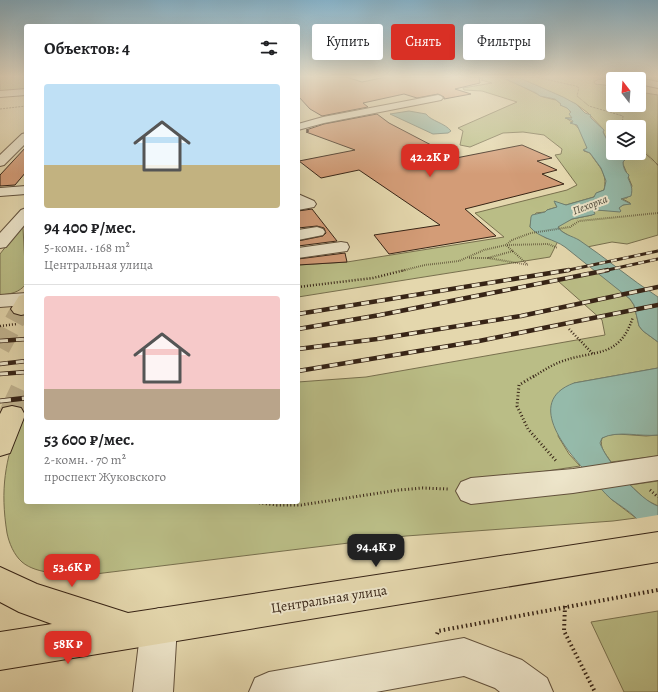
<!DOCTYPE html>
<html lang="ru">
<meta charset="utf-8">
<style>
body{margin:0;font-family:Alegreya,serif;background:#f6f6f6;color:#202124;height:100vh;display:flex;flex-direction:column;font-size:15px;white-space:nowrap}
*{box-sizing:border-box;margin:0}
p{font-size:13px;color:#757577}
.icon{flex:none;width:22px;height:22px;fill:none;stroke:currentColor;stroke-width:2;stroke-linecap:round;stroke-linejoin:round}
.map{position:relative;flex:1;overflow:hidden}
.side{position:absolute;left:24px;top:24px;width:276px;height:480px;display:flex;flex-direction:column;background:#fff;border-radius:4px;box-shadow:0 4px 16px #0002}
.side>*{flex:none}
.top-card{position:absolute;left:312px;top:24px;width:286px;height:36px;display:flex;gap:8px}
.needle{width:26px;rotate:343deg}
.controls{position:absolute;left:606px;top:72px;display:grid;gap:8px}
.controls a{display:grid;place-items:center;width:40px;height:40px;border-radius:4px;background:#fff;box-shadow:0 4px 16px #0002;font-size:20px}
.price{position:absolute;translate:-50% -34px;padding:0 9px;border-radius:8px;background:#d93025;color:#fff;font-size:13px;line-height:26px;filter:drop-shadow(0 1px 2px #0008)}
.price::after{content:'';position:absolute;left:50%;top:24px;width:12px;height:9px;margin-left:-6px;background:inherit;clip-path:polygon(0 0,100% 0,50% 100%)}
.price.current{background:#222;color:#fff}
ul{padding:0;list-style:none}
li{display:grid;align-content:center;gap:8px;height:212px;padding:0 20px}
li+li{border-top:1px solid #e0e0e0}
li span{display:grid;place-items:center;height:124px;border-radius:4px;color:#555}
li>.icon{margin-inline-start:auto}
span .icon{width:72px;height:72px;fill:#fffc;stroke-width:1}
li b{font-size:17px}
h2{display:flex;justify-content:space-between;align-items:center;height:48px;padding:0 20px;font-size:17px}
.pill{padding:0 14px;border-radius:4px;background:#fff;box-shadow:0 4px 16px #0002;font-size:14px;line-height:36px}
.pill.current{background:#d93025;color:#fff}
.map>svg:first-child{display:block}
.green{fill:#babd86;stroke:#78704e}
.water{fill:#95baaa;stroke:#6f7e6f}
.pier{fill:#e4d7ad}
.building{fill:#d39c77;stroke:#372416}
.lines{fill:none;stroke-linecap:round;stroke-linejoin:round}
.major-tunnel-far1{stroke:#c1b38f;stroke-width:20;stroke-dasharray:20 10;stroke-linecap:butt}
.major-tunnel{stroke:#c1b38f;stroke-width:27;stroke-dasharray:27 14;stroke-linecap:butt}
.minor-casing{stroke:#62513c;stroke-width:2}
.major-casing{stroke:#372416;stroke-width:2}
.path-far5{stroke:#372416;stroke-width:1;stroke-dasharray:0.5 1;stroke-linecap:butt}
.path-far4{stroke:#372416;stroke-width:1.5;stroke-dasharray:0.5 1;stroke-linecap:butt}
.path-far3{stroke:#372416;stroke-width:2;stroke-dasharray:0.5 1.5;stroke-linecap:butt}
.path-far2{stroke:#372416;stroke-width:2.5;stroke-dasharray:1 2;stroke-linecap:butt}
.path-far1{stroke:#372416;stroke-width:3;stroke-dasharray:1 2.5;stroke-linecap:butt}
.path{stroke:#372416;stroke-width:4;stroke-dasharray:1.5 3;stroke-linecap:butt}
.minor{fill:#ede5ca;fill-rule:evenodd}
.major{fill:#e4d7ad;fill-rule:evenodd}
.rail-far2-casing{stroke:#372416;stroke-width:3}
.rail-far1-casing{stroke:#372416;stroke-width:4.5}
.rail-casing{stroke:#372416;stroke-width:5}
.rail-far2{stroke:#ede5ca;stroke-width:2;stroke-dasharray:6;stroke-linecap:butt}
.rail-far1{stroke:#ede5ca;stroke-width:3;stroke-dasharray:8;stroke-linecap:butt}
.rail{stroke:#ede5ca;stroke-width:3.5;stroke-dasharray:11;stroke-linecap:butt}
.labels{text-anchor:middle;dominant-baseline:central;stroke-width:4;stroke-linejoin:round;paint-order:stroke}
.far-water-label{font-size:11px;font-style:italic;fill:#4e4a3b;stroke:#ede5ca}
.near-street-label{font-size:14px;fill:#372416;stroke:#ede5ca}
</style>
<div class="map">
<svg width="658" height="692" viewBox="0 0 658 692">
<rect width="100%" height="100%" fill="#e4d7ad"/>
<filter id="stains"><feTurbulence type="fractalNoise" baseFrequency=".005" numOctaves="4"/><feColorMatrix values="0 0 0 0 .2 0 0 0 0 .09 0 0 0 0 .02 0 0 0 .5 -.17"/></filter>
<radialGradient id="worn" r=".72"><stop offset=".6" stop-color="#630" stop-opacity="0"/><stop offset="1" stop-color="#630" stop-opacity=".3"/></radialGradient>
<path class="green" d="M0 77H26V89L0 91Z
M477 77H504L543 97 556 100 561 104 560 105C568 107 571 110 572 118H566C579 126 583 132 587 148L584 151 590 153C599 167 608 173 604 190L597 193 594 197 566 205 555 203 557 207 547 210 545 212 536 213 531 220 530 227 546 238 558 241 550 257 298 297V265L347 262 504 237 475 213 567 190 577 185 555 155 561 154 562 149 544 135 523 132 503 133 470 147 460 145 463 131 458 128 517 102 482 91 464 90 463 88 492 83 481 80 483 79Z
M516 77H658V82C653 82 650 80 645 79 637 78 599 76 594 82L595 84 613 86V105H639V92L658 95V235L627 244 612 242 587 247 558 229 559 225 572 219 592 215 596 210 621 211 618 208 623 205 630 203 621 198H627L632 186 623 164V162L626 159V156L622 153H639V127H613V149L610 146 603 132 604 130 588 113 576 104Z
M24 223 23 228 26 284C19 293 10 294 0 295V254Z
M598 272 630 299 634 305 639 326 643 331 658 342V368L574 383 558 436 569 454 580 466 480 481 478 502 602 489 611 499 636 518 613 521 406 536 87 575C68 574 37 575 22 562 14 555 9 543 7 533 0 489 5 461 20 420L26 418V502H298V382L366 377 605 335 602 320 558 281Z
M618 434 646 436 658 435V456L611 462C606 454 599 448 602 438L608 435Z
M658 481V506L646 500 630 485Z
M658 611V692H624L591 622Z"/>
<path class="water" d="M501 77H516L522 79 563 97 576 104 585 113 591 115 590 116 591 118 604 130 603 132 610 146 613 149V153H622L627 157 623 162C623 167 625 172 629 175L628 178C631 185 633 188 631 196L621 199 631 204 623 205 619 208 621 211 620 212 596 210 594 212 595 214 592 215 572 219 558 227C562 234 572 236 579 240 606 258 630 279 658 297V342L643 331 639 326 634 305 630 299 565 247C554 239 539 238 530 227L531 217 532 215 545 212 547 210 557 207 554 201 566 205 594 197 596 193 604 190 606 181 601 168 590 153 583 150 587 148 577 125 570 123 573 122 572 120 565 118H572L569 114 571 112 567 108 560 105 561 104 555 99 540 96 536 93Z
M409 111 426 114C431 121 445 123 451 131L448 133 433 134 390 114Z
M658 368V435C640 437 618 430 602 438L600 443C606 461 641 501 658 506V542C651 534 643 525 635 517 628 510 619 505 611 499 604 493 598 485 592 478 570 455 522 402 574 383Z"/>
<path class="pier" d="M658 515V544L634 519Z"/>
<path class="building" d="M298 77H346L362 82 386 77H479L480 83 455 89 471 94 444 99V97L438 94 417 98 404 94 363 103 368 107 322 116 310 109 298 96Z
M377 114 389 123 456 158 522 145 552 158 537 161 557 170 542 174 564 184 465 209 496 236 389 254 374 235 440 225 359 170 321 178 299 161 355 150 306 132 309 131 306 130 324 124Z
M26 147V172L15 185 0 186V175Z
M312 209 337 241 298 246V241L323 236 326 233 324 228 317 226 298 228V211Z
M345 253 347 262 298 265V259Z"/>
<g class="lines">
<path class="major-tunnel-far1" d="M0 348 21 309"/>
<path class="major-tunnel" d="M12 415 26 385"/>
<defs>
<path id="minor" d="M639 78 658 82V88L639 84V79H637Z
M26 89V95L0 97V91Z
M438 95 441 96 443 98 441 100 324 123 298 130V124L323 117Z
M26 133V143L4 165 0 166V155L22 134Z
M26 186V194L0 196V188Z
M298 194 314 201 316 204 314 207 298 210Z
M26 208V223L6 247 0 248V233L21 210Z
M317 227 323 229 325 232 323 235 298 240V230Z
M341 242 347 243 349 247 347 251 298 258V248Z
M26 293V305L0 307V295Z
M658 456V480L573 493 471 504 461 500 456 491 461 482 471 478 573 469Z
M159 608 172 613 177 626 173 692H133L141 626 146 613Z
M464 638 522 660 547 678 553 692H500L495 688 464 676 376 692H249L255 678 269 672Z"/>
<path id="major" d="M26 294V314L21 315 14 313 11 309 19 296Z
M12 406 21 408 25 415 10 453 0 456V414L3 408Z
M658 532V562L0 670V632L52 624 19 612 0 602V567L37 584 128 613Z"/>
</defs>
<use href="#minor" class="minor-casing"/>
<use href="#major" class="major-casing"/>
<path class="path-far5" d="M535 77 576 86 579 88 577 96 589 106 623 116 622 126
M0 109 26 106"/>
<path class="path-far4" d="M622 127V125
M639 147 658 165"/>
<path class="path-far3" d="M507 245 548 244 558 248
M507 246 527 264
M469 258H488L513 251
M488 258 529 265
M401 271 425 265 459 261 484 250 506 245 512 240 531 233 570 227 579 221 658 213"/>
<path class="path-far2" d="M298 287 373 278 405 270
M0 326 17 324
M569 329 593 354
M533 377C541 372 550 366 560 362 594 349 619 360 633 317"/>
<path class="path-far1" d="M534 376 519 385 517 406 528 429 557 462
M650 490 658 497
M252 502 277 505H301L399 490 423 488 448 489"/>
<path class="path" d="M565 606 564 631 595 692
M437 634 438 631 658 590"/>
<use href="#minor" class="minor"/>
<use href="#major" class="major"/>
<defs>
<path id="rail-far2" d="M564 271 658 251
M603 271 658 259"/>
<path id="rail-far1" d="M298 314 569 270
M298 329 380 315 608 270
M0 341 26 339
M298 349 377 339 521 316 658 287
M0 364 26 361
M298 371 479 341 658 305
M0 374 26 372"/>
<path id="rail" d="M0 401 26 398"/>
</defs>
<use href="#rail-far2" class="rail-far2-casing"/>
<use href="#rail-far1" class="rail-far1-casing"/>
<use href="#rail" class="rail-casing"/>
<use href="#rail-far2" class="rail-far2"/>
<use href="#rail-far1" class="rail-far1"/>
<use href="#rail" class="rail"/>
</g>
<linearGradient id="sky" x2="0" y2="1"><stop stop-color="#87b6cf"/><stop offset="0.44" stop-color="#f3edda"/><stop offset="1" stop-color="#f3edda" stop-opacity="0"/></linearGradient>
<rect width="658" height="174" fill="url(#sky)"/>
<g class="labels">
<g class="far-water-label">
<text transform="translate(590 205) rotate(-21)">Пехорка</text>
</g>
<g class="near-street-label">
<text transform="translate(329 599) rotate(-9)">Центральная улица</text>
</g>
</g>
<rect width="100%" height="100%" filter="url(#stains)"/>
<rect width="100%" height="100%" fill="url(#worn)"/>
</svg>
<div class="controls">
<a><svg class="needle" viewBox="-14 -14 28 28"><path d="M0-13l5 13h-10z" fill="#e53935"/><path d="M0 13l5-13h-10z" fill="#757577"/></svg></a>
<a><svg class="icon" aria-label="layers" viewBox="0 0 24 24"><path d="M12 4l9 5-9 5-9-5zM3 14l9 5 9-5"/></svg></a>
</div>
<b class="price" style="left:430px;top:178px">42.2K ₽</b>
<b class="price current" style="left:376px;top:568px">94.4K ₽</b>
<b class="price" style="left:72px;top:588px">53.6K ₽</b>
<b class="price" style="left:68px;top:665px">58K ₽</b>
<div class="top-card">
<a class="pill">Купить</a>
<a class="pill current">Снять</a>
<a class="pill">Фильтры</a>
</div>
<section class="side">
<h2>Объектов: 4<svg class="icon" aria-label="filters" viewBox="0 0 24 24"><path d="M4 7h16M4 17h16"/><circle cx="9" cy="7" r="2"/><circle cx="15" cy="17" r="2"/></svg></h2>
<ul>
<li><span style="background:linear-gradient(#bfe0f5 65%,#c2b280 0)"><svg class="icon" aria-label="home" viewBox="0 0 24 24"><path d="M3 11l9-7 9 7M6 9v11h12V9"/></svg></span><div><b>94 400 ₽/мес.</b><p>5-комн. · 168 m²</p><p>Центральная улица</p></div></li>
<li><span style="background:linear-gradient(#f6c9c9 75%,#b9a48a 0)"><svg class="icon" aria-label="home" viewBox="0 0 24 24"><path d="M3 11l9-7 9 7M6 9v11h12V9"/></svg></span><div><b>53 600 ₽/мес.</b><p>2-комн. · 70 m²</p><p>проспект Жуковского</p></div></li>
</ul>
</section>
</div>
